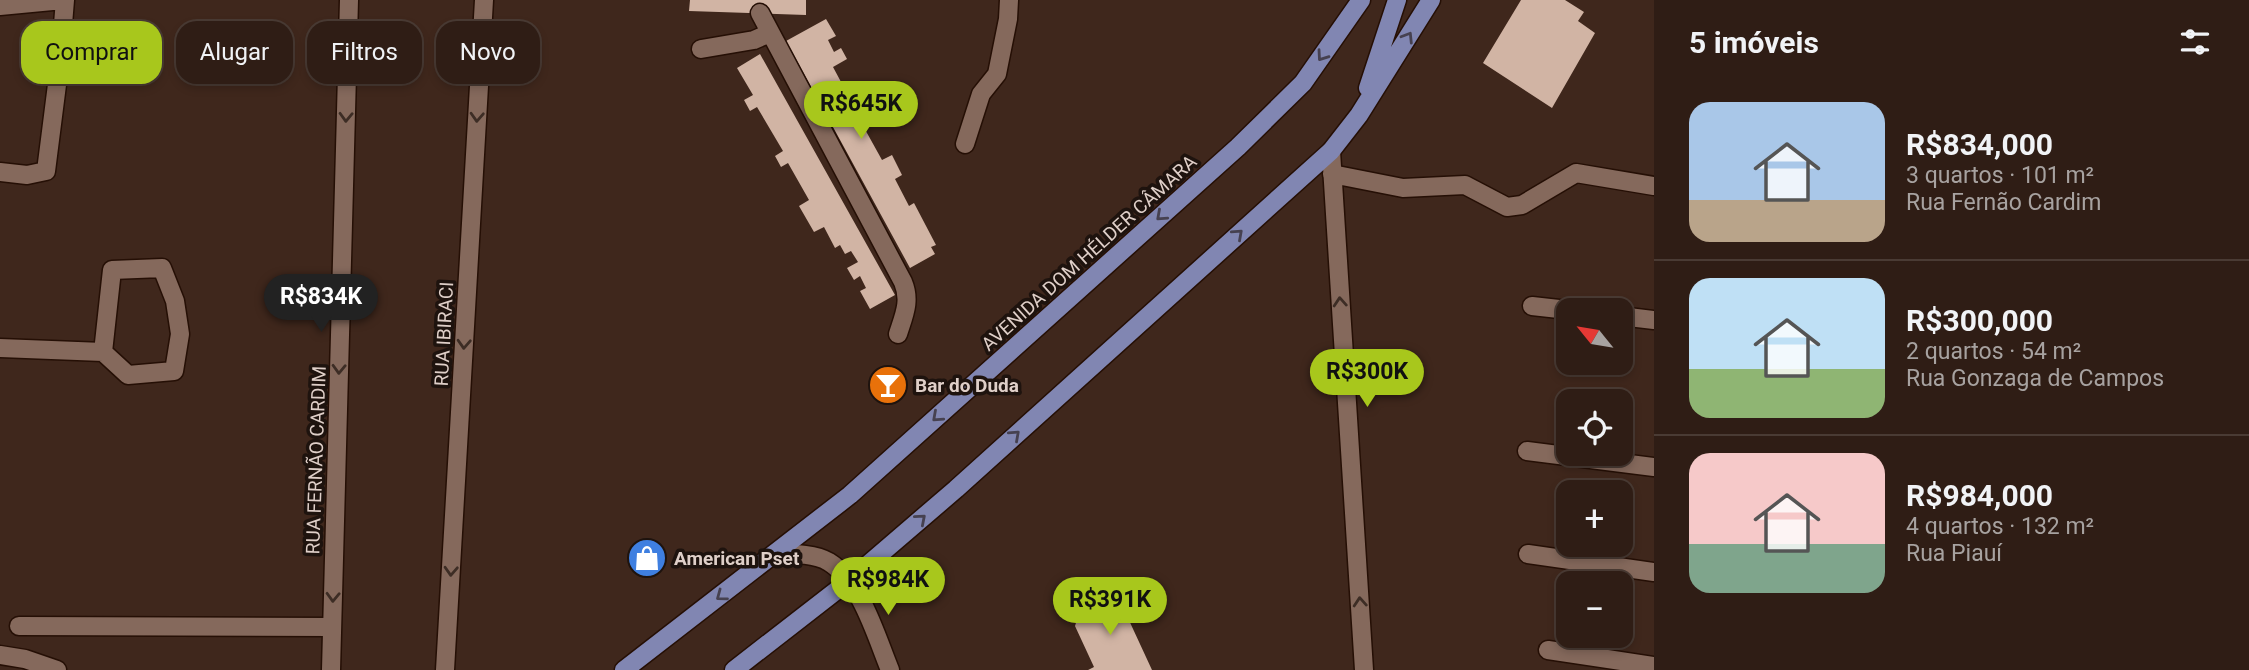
<!DOCTYPE html>
<html lang="pt">
<meta charset="utf-8">
<style>
body{margin:0;font-family:Roboto,sans-serif;background:#3b2a22;color:#f1f3f6;height:100vh;display:flex;flex-direction:column;font-size:26px;white-space:nowrap}
*{box-sizing:border-box;margin:0}
p{font-size:23px;color:#a7a2a0}
.icon{flex:none;width:38px;height:38px;fill:none;stroke:currentColor;stroke-width:2;stroke-linecap:round;stroke-linejoin:round}
.map{position:relative;flex:1;overflow:hidden}
.panel{display:flex;flex-direction:column;background:#2f1d15;width:595px}
.panel>*{flex:none}
.top-card{position:absolute;left:21px;top:21px;width:665px;height:63px;display:flex;gap:14px}
.needle{width:46px;rotate:300deg}
.buttons{position:absolute;left:1556px;top:298px;display:grid;gap:14px}
.buttons a{display:grid;place-items:center;width:77px;height:77px;border-radius:14px;background:#2f1d15;box-shadow:0 4px 10px #0003,0 0 0 2px #4a3b34;font-size:35px}
.price{position:absolute;translate:-50% -60px;padding:0 16px;border-radius:24px;background:#a8c71c;color:#111;font-size:23px;line-height:46px;filter:drop-shadow(0 2px 4px #0008)}
.price::after{content:'';position:absolute;left:50%;top:42px;width:21px;height:16px;margin-left:-10px;background:inherit;clip-path:polygon(0 0,100% 0,50% 100%)}
.price.current{background:#222;color:#fff}
ul{padding:0;list-style:none}
li{display:flex;align-items:center;gap:21px;height:175px;padding:0 35px}
li+li{border-top:2px solid #4a3b34}
li span{display:grid;place-items:center;flex:none;width:196px;height:140px;border-radius:21px;color:#555}
li>.icon{margin-inline-start:auto}
span .icon{width:84px;height:84px;fill:#fffc;stroke-width:1}
li b{font-size:30px}
h2{display:flex;justify-content:space-between;align-items:center;height:84px;padding:0 35px;font-size:30px}
.pill{padding:0 24px;border-radius:21px;background:#2f1d15;box-shadow:0 4px 10px #0003,0 0 0 2px #4a3b34;font-size:24px;line-height:63px}
.pill.current{background:#a8c71c;color:#111}
main{display:flex;flex:1;min-height:0}
.map>svg:first-child{display:block}
.building{fill:#d1b4a4}
.lines{fill:none;stroke-linecap:round;stroke-linejoin:round}
.minor-casing{stroke:#250f05;stroke-width:21}
.major-casing{stroke:#250f05;stroke-width:21}
.minor{stroke:#85695c;stroke-width:18}
.major{stroke:#8186b2;stroke-width:18}
.oneway{stroke:#464150}
.oneway2{stroke:#3d2d25}
.labels{text-anchor:middle;dominant-baseline:central;stroke-width:7;stroke-linejoin:round;paint-order:stroke}
.street-label{font-size:19px;fill:#dfcfc8;stroke:#1e130e}
.poi-label{font-size:19px;font-weight:bold;fill:#dfcfc8;stroke:#1e130e;text-anchor:start}
</style>
<main>
<div class="map">
<svg width="1654" height="670" viewBox="0 0 1654 670">
<rect width="100%" height="100%" fill="#3f271c"/>
<path class="building" d="M690 0H806V15L689 11Z
M1521 0H1565L1584 12 1578 21 1595 33 1552 108 1483 63Z
M826 19 836 36 828 40 834 52 841 48 847 59 833 67 848 95 859 89 874 117 862 124 882 160 892 155 902 175 895 179 909 206 914 203 936 245 931 247 935 254 910 268 786 41Z
M760 54 895 295 870 309 860 291 866 288 860 276 854 280 847 268 858 262 851 251 845 254 840 245 835 248 824 227 814 232 799 206 809 200 788 163 781 167 775 156 783 151 757 107 750 111 744 100 753 95 737 68Z
M1104 597 1121 603 1152 670H1088L1094 667 1075 626 1081 607Z"/>
<g class="lines">
<defs>
<path id="minor" d="M0 6 63 0
M760 13 903 282C911 301 904 315 898 334
M701 49 754 40 770 33
M965 144 981 94 997 74 1008 19 1009 0
M1331 151 1364 670
M0 172 27 175 46 171 60 61 65 0
M1332 174 1403 188 1465 185 1507 207 1522 205 1576 173 1654 186
M162 268 175 301 180 334 174 371 128 375 103 352 112 270Z
M1532 306 1568 310
M1620 316 1654 320
M0 348 103 352
M1527 451 1654 467
M776 554C792 554 814 553 829 562 861 582 876 636 890 670
M1528 554 1654 572
M19 626 332 627
M1548 650 1654 666
M0 655 25 659 57 670
M331 670 349 0
M445 670 484 0"/>
<path id="major" d="M1368 88 1397 0
M624 670 850 495 1238 147 1303 83 1361 0
M734 670 850 580 956 489 1331 151 1359 115 1431 0"/>
</defs>
<use href="#minor" class="minor-casing"/>
<use href="#major" class="major-casing"/>
<use href="#minor" class="minor"/>
<use href="#major" class="major"/>
</g>
<defs><path id="oneway-chevron" d="M-2-3.5L2.5 0L-2 3.5" fill="none" stroke-width="1.6" stroke-linecap="round" stroke-linejoin="round" transform="scale(1.75)"/></defs>
<g class="oneway">
<use href="#oneway-chevron" transform="translate(1408 37) rotate(-58)"/>
<use href="#oneway-chevron" transform="translate(1322 56) rotate(125)"/>
<use href="#oneway-chevron" transform="translate(1161 216) rotate(138)"/>
<use href="#oneway-chevron" transform="translate(1238 234) rotate(-42)"/>
<use href="#oneway-chevron" transform="translate(937 417) rotate(138)"/>
<use href="#oneway-chevron" transform="translate(1015 435) rotate(-42)"/>
<use href="#oneway-chevron" transform="translate(921 519) rotate(-41)"/>
<use href="#oneway-chevron" transform="translate(721 596) rotate(143)"/>
</g>
<g class="oneway2">
<use href="#oneway-chevron" transform="translate(346 117) rotate(92)"/>
<use href="#oneway-chevron" transform="translate(477 117) rotate(93)"/>
<use href="#oneway-chevron" transform="translate(1340 302) rotate(-94)"/>
<use href="#oneway-chevron" transform="translate(464 344) rotate(93)"/>
<use href="#oneway-chevron" transform="translate(339 369) rotate(92)"/>
<use href="#oneway-chevron" transform="translate(451 571) rotate(93)"/>
<use href="#oneway-chevron" transform="translate(333 597) rotate(92)"/>
<use href="#oneway-chevron" transform="translate(1360 602) rotate(-94)"/>
</g>
<defs>
<symbol id="bar-disc" viewBox="-11 -11 22 22"><circle r="9.5" fill="#e8710a" stroke="#1e130e"/><path d="M-6-5H6L.8 .8V4.5H3.5V6h-7V4.5H-.8V.8Z" fill="#fff"/></symbol>
<symbol id="shop-disc" viewBox="-11 -11 22 22"><circle r="9.5" fill="#3f7fe0" stroke="#1e130e"/><path d="M-5-2.5h2.3a2.7 3.5 0 0 1 5.4 0H5L5.5 6h-11ZM-1.5-2.5h3a1.5 2.3 0 0 0-3 0Z" fill="#fff"/></symbol>
</defs>
<g fill-rule="evenodd">
<use href="#bar-disc" x="866" y="363" width="44" height="44"/>
<use href="#shop-disc" x="625" y="536" width="44" height="44"/>
</g>
<g class="labels">
<g class="street-label">
<text transform="translate(1089 253) rotate(-42)">AVENIDA DOM HÉLDER CÂMARA</text>
<text transform="translate(444 334) rotate(-87)">RUA IBIRACI</text>
<text transform="translate(316 460) rotate(-88)">RUA FERNÃO CARDIM</text>
</g>
<g class="poi-label">
<text x="915" y="385">Bar do Duda</text>
<text x="674" y="558">American Pset</text>
</g>
</g>
</svg>
<div class="buttons">
<a><svg class="needle" viewBox="-14 -14 28 28"><path d="M0-13l5 13h-10z" fill="#e53935"/><path d="M0 13l5-13h-10z" fill="#a7a2a0"/></svg></a>
<a><svg class="icon" aria-label="locate" viewBox="0 0 24 24"><circle cx="12" cy="12" r="6"/><path d="M12 2v4M12 18v4M2 12h4M18 12h4"/></svg></a>
<a>+</a>
<a>−</a>
</div>
<b class="price" style="left:861px;top:141px">R$645K</b>
<b class="price current" style="left:321px;top:334px">R$834K</b>
<b class="price" style="left:1367px;top:409px">R$300K</b>
<b class="price" style="left:888px;top:617px">R$984K</b>
<b class="price" style="left:1110px;top:637px">R$391K</b>
<div class="top-card">
<a class="pill current">Comprar</a>
<a class="pill">Alugar</a>
<a class="pill">Filtros</a>
<a class="pill">Novo</a>
</div>
</div>
<section class="panel">
<h2>5 imóveis<svg class="icon" aria-label="filters" viewBox="0 0 24 24"><path d="M4 7h16M4 17h16"/><circle cx="9" cy="7" r="2"/><circle cx="15" cy="17" r="2"/></svg></h2>
<ul>
<li><span style="background:linear-gradient(#a9c7e8 70%,#b9a48a 0)"><svg class="icon" aria-label="home" viewBox="0 0 24 24"><path d="M3 11l9-7 9 7M6 9v11h12V9"/></svg></span><div><b>R$834,000</b><p>3 quartos · 101 m²</p><p>Rua Fernão Cardim</p></div></li>
<li><span style="background:linear-gradient(#bfe0f5 65%,#8fb573 0)"><svg class="icon" aria-label="home" viewBox="0 0 24 24"><path d="M3 11l9-7 9 7M6 9v11h12V9"/></svg></span><div><b>R$300,000</b><p>2 quartos · 54 m²</p><p>Rua Gonzaga de Campos</p></div></li>
<li><span style="background:linear-gradient(#f6c9c9 65%,#7fa58c 0)"><svg class="icon" aria-label="home" viewBox="0 0 24 24"><path d="M3 11l9-7 9 7M6 9v11h12V9"/></svg></span><div><b>R$984,000</b><p>4 quartos · 132 m²</p><p>Rua Piauí</p></div></li>
</ul>
</section>
</main>
